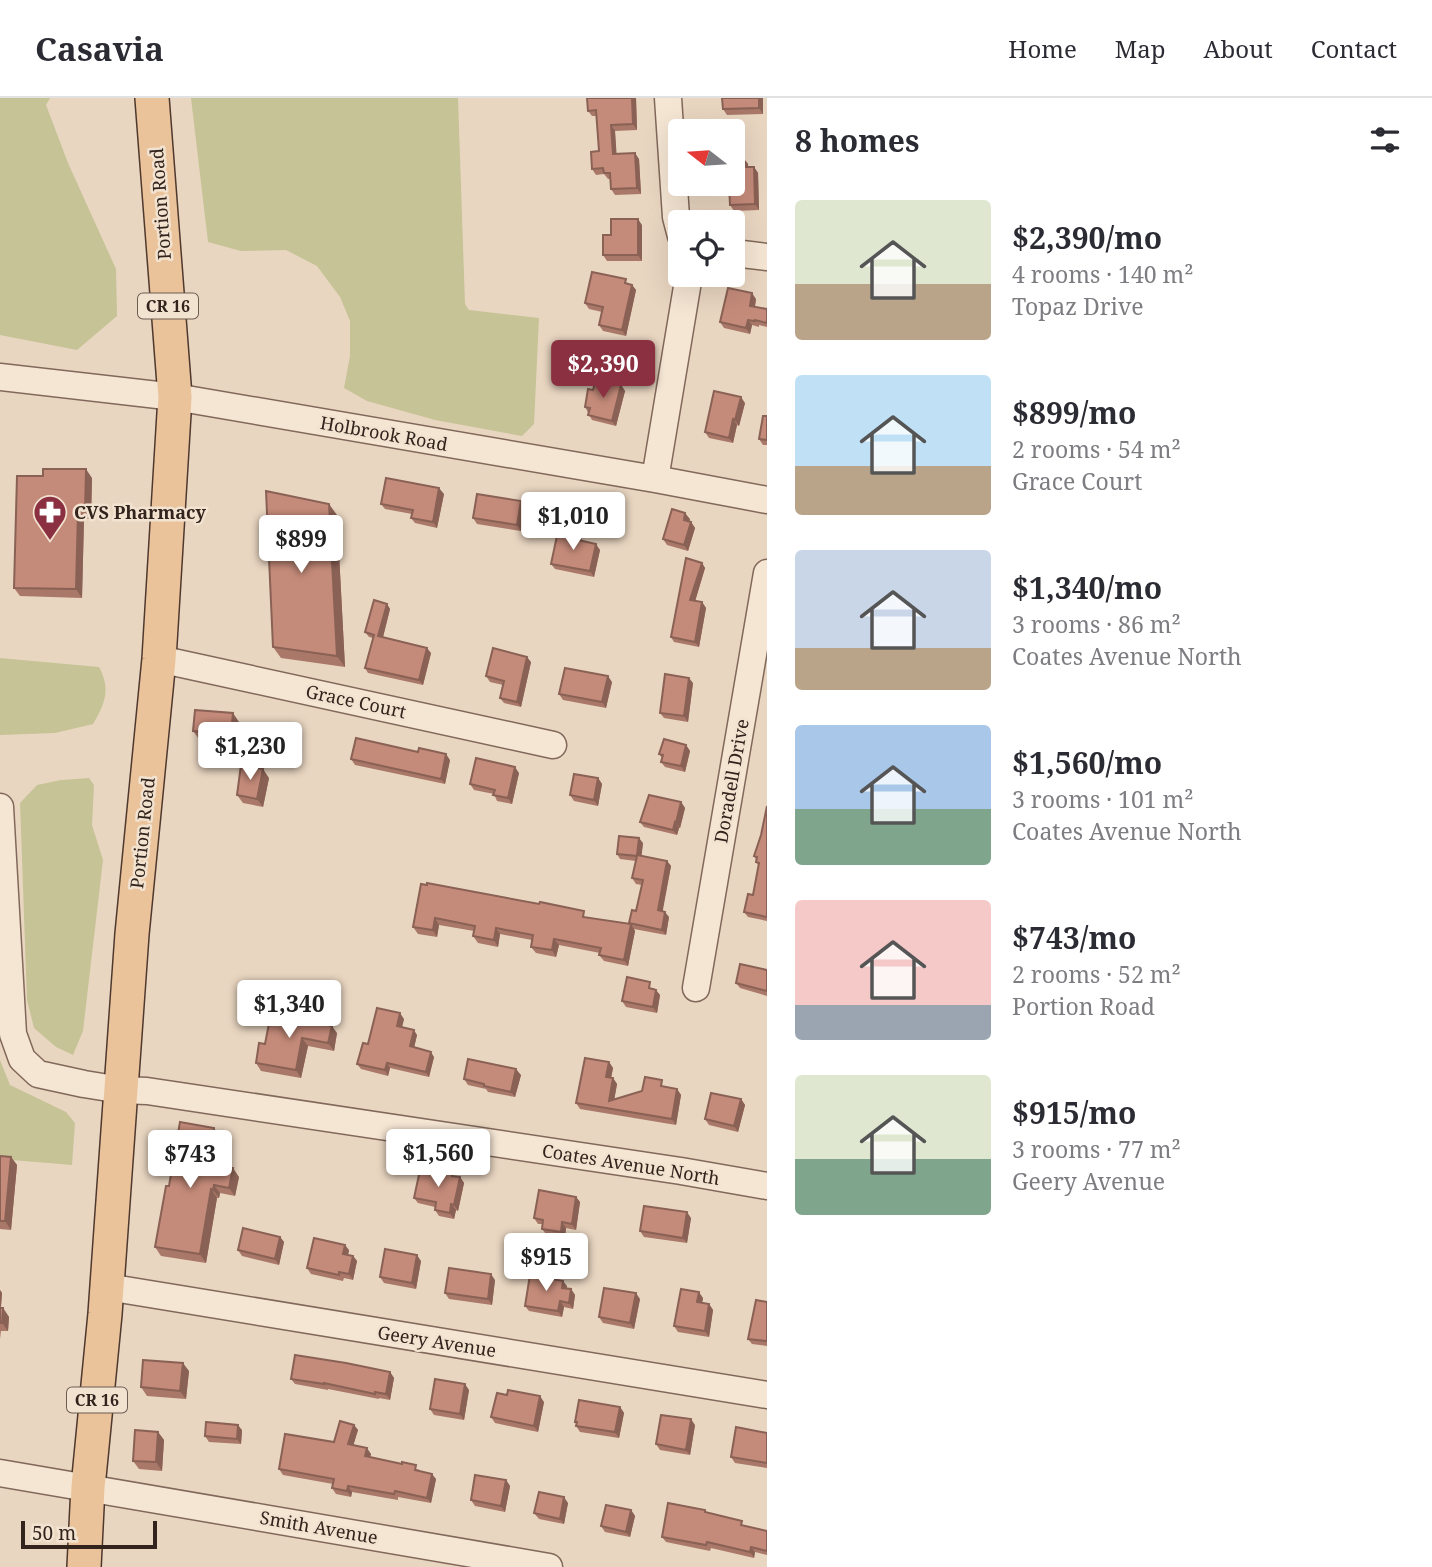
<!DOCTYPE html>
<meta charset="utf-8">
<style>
body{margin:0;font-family:"Noto Serif",serif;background:#f7f7f7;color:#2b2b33;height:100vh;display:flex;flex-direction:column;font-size:26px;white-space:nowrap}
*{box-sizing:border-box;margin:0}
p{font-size:23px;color:#7c7c81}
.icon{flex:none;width:38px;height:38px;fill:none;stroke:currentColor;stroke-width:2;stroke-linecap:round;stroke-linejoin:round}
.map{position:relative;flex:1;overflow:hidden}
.side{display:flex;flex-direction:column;background:#fff;width:665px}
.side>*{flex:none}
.needle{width:46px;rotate:287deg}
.tools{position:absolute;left:668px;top:21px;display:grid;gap:14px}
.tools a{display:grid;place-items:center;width:77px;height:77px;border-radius:7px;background:#fff;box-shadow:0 7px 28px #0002;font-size:35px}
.scale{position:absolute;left:21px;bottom:18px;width:136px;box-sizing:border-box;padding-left:7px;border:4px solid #32241d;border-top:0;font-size:19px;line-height:24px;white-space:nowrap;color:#32241d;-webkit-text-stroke:5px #f2e2d0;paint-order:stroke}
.price{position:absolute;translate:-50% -60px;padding:0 16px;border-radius:7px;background:#fff;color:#222;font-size:23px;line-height:46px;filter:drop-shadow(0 2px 4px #0008)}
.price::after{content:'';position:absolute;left:50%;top:42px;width:21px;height:16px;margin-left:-10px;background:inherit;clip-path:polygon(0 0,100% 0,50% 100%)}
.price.selected{background:#8b3041;color:#fff}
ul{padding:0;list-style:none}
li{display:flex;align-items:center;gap:21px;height:175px;padding:0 28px}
li span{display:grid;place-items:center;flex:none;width:196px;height:140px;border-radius:7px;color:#555}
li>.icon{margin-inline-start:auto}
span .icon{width:84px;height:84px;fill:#fffc;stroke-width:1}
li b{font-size:30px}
h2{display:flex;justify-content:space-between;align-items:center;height:84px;padding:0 28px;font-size:30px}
header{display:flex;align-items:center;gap:42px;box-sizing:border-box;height:98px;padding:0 35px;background:#fff;border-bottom:2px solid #e1e1e2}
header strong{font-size:33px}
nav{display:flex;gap:38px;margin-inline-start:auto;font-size:24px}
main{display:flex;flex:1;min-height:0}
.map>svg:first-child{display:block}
.green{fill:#c6c396}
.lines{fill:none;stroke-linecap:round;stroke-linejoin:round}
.minor-casing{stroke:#81685a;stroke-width:29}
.major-casing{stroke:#4f382e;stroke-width:36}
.minor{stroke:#f5e5d3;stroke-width:26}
.major{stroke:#eac39b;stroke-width:33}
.wall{fill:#a97869}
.shaded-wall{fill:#8a6155}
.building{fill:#c58b7a;stroke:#8a6155;stroke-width:2}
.labels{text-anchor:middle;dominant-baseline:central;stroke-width:5;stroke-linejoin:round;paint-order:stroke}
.shield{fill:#f2e2d0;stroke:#6c5d53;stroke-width:2}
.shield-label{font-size:16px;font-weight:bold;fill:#32241d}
.street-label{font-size:18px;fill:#32241d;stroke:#f2e2d0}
.poi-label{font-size:18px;font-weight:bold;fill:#32241d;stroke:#f2e2d0;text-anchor:start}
</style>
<header>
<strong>Casavia</strong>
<nav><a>Home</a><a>Map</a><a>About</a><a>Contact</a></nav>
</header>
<main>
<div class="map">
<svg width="767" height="1469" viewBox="0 0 767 1469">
<rect width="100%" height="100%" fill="#e9d6c1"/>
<path class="green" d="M0 0H50L46 7 68 65 116 171 117 218 77 252 0 237Z
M191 0H458L465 206 469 212 539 220 534 326 522 338 435 322 367 303 344 290 350 258V223L340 199 317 168 286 152 241 153 208 144Z
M0 560 99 569C111 591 105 606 93 626L55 635 0 637Z
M89 680 94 687 92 727 103 762 83 933 73 957 56 949 34 930 27 902 20 705 37 687 61 682Z
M0 962 10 987 66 1014 75 1025 72 1067 0 1061Z"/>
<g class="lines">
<defs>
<path id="minor" d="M668 0 676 119 681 138
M733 157 742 156 767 159
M0 279 175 299 655 381 767 402
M655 381 689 177
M159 561 553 647
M0 709 13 936 22 961 38 976 84 986 121 992 147 993 681 1073 767 1088
M696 890 767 475
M107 1189 767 1297
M0 1375 549 1469"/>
<path id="major" d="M84 1469 88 1389 105 1216 132 836 159 561 175 299 152 0"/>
</defs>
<use href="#minor" class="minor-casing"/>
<use href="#major" class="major-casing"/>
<use href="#minor" class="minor"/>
<use href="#major" class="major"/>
</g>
<path class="wall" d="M587 0H636L637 32 615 33 616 56 639 61 641 96 615 97 611 91V81H608L604 76 596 77 592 71 599 53 597 18H592L588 13Z
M722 0H763V16L727 17 723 11Z
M744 61 748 66V69H754L758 75 759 112 734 113 730 107Z
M642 127V163H607L603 157 611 137Z
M629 186 632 187 636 192 626 238 603 233 599 227 602 214 589 211 585 205Z
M756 201 755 209 767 211V229L759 227V229L752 227 750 236 724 230 720 224Z
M621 287 625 293 616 328 592 322 585 309 593 292Z
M745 305 739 328 737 327 733 345 709 340 705 334Z
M767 318V347H763L759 341Z
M92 380 91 421H84L82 500 20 498 14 490Z
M444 396 437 430 415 425 411 420 412 416 385 411 381 406Z
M521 403 525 409 521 433 477 426 473 420Z
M337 417 345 569 281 560 273 549Z
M690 421 689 423 691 424 695 430 688 453 667 447 663 441Z
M579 437 583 443 600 452 594 479 555 471 551 466Z
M702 465 705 470 695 503 702 504 706 510 699 549 674 544 671 539Z
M387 506 390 511 383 539 431 555 423 587 368 575 365 570 373 540 369 539 365 534Z
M531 564 521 609 504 605 500 600 503 587 490 584 486 578Z
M612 584 606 610 563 602 559 596Z
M693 585 688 624 664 620 660 615Z
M239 624 236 644 199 641 193 633Z
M686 647 690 653 685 674 665 669 661 664 662 660 659 656Z
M351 661 450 662 445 686 355 667Z
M519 675 512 706 497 703 494 696 474 692 470 686Z
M269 680 263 709 243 705 237 697Z
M598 680 602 686 598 708 574 703 570 697Z
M681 704 685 710 680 730H679L677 737 644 729 640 724Z
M767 708V823L748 819 744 814 753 797 759 768 756 764V761L754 758 761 737Z
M643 745 641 758 667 763 671 768 662 813 669 819 666 837 634 831 635 833 628 868 604 863 599 857 600 855 559 847 556 859 536 855 531 849 532 842 500 836 498 849 478 845 473 838 474 833 439 827 437 839 418 836 413 829 421 786 588 820 630 826 636 813 642 787 636 786 632 780 636 763 620 761 617 756Z
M767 872V898L740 890 736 885Z
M654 890V891L660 897 657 915 626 909 622 903Z
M404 921 402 929 417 937 414 950 434 959 429 979 390 970 388 978 361 971 357 966 368 946Z
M337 935 334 953 308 948 301 980 261 973 256 965 265 946Z
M609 964 613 970 611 980H613L617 986 614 1002 642 993 666 988V989L677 991 681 997 676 1027 580 1011 576 1005Z
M521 977 515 999 488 994 486 991 468 987 464 981Z
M741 1001 745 1007 738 1034 709 1027 705 1021Z
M220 1039 215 1067 239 1079 235 1098 220 1095 219 1100H217L206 1165 161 1158 155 1149 169 1088Z
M0 1058 11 1059 17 1067 11 1132 0 1131Z
M455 1078 460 1079 464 1085 458 1113 456 1112 454 1121 439 1118 435 1112V1109L418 1105 414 1100Z
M576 1099 580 1104 576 1132 566 1130 565 1140 546 1136 542 1131 543 1126H538L534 1120Z
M691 1120 687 1145 644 1139 640 1133Z
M280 1139 284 1144 279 1167 242 1158 238 1152Z
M349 1152 348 1157 353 1158 357 1163 353 1182 344 1180 343 1183 311 1176 307 1170Z
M421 1163 416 1191 384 1185 380 1179Z
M495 1182 492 1207 449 1201 445 1195Z
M567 1188V1190L571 1191 575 1197 573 1211 564 1209 562 1219 529 1213 525 1208Z
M0 1192 2 1195 1 1210H3L9 1219 8 1233H1L0 1241Z
M703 1200 702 1205 709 1206 713 1212 709 1239 678 1234 674 1228Z
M640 1201 634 1231 603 1225 599 1219Z
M767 1204V1248L752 1246 748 1241Z
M189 1273 186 1301 147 1298 141 1289Z
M390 1274 394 1280 390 1302 379 1300V1301L328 1291V1292L295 1286 291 1281Z
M469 1292 464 1322 434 1317 430 1311Z
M544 1304 538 1334 495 1325 491 1319Z
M620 1309 624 1315 619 1340 580 1334 576 1328V1326L575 1324Z
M354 1327 358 1332 353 1347 371 1356 370 1359 420 1372V1373L436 1381 431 1405 398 1399V1402L352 1394 351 1399 336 1396 332 1390 333 1386 283 1377 279 1371 334 1344Z
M695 1327 690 1357 660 1352 656 1346Z
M242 1332 241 1346 209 1344 205 1338Z
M158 1334 164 1342 162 1373 139 1371 133 1363Z
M767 1335V1370L735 1365 731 1359Z
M506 1382 510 1388 505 1414 475 1408 471 1402Z
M568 1405 564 1426 539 1421 534 1415Z
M631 1412 635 1418 630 1439 605 1434 601 1428Z
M707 1415 745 1428 767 1433V1457L755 1454 754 1460 711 1450 710 1453 666 1444 662 1439Z"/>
<path class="shaded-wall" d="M632 0H636L637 32 633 26Z
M759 0H763V16L759 10Z
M611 27 615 33 617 62 613 56Z
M635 55 639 61 641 96 637 90Z
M744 61 748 66V75L744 69Z
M754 69 758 75 759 112 755 106Z
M638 121 642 127V163L638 157Z
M632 187 636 192 626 238 622 232Z
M752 195 756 201 754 213 750 208Z
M748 222 752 227 750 236 746 230Z
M621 287 625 293 616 328 612 323Z
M741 299 745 305 739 328 735 322Z
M733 321 737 327 733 345 729 340Z
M86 371 92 380 91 421 85 412Z
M439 390 444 396 437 430 433 424Z
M521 403 525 409 521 433 517 427Z
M329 406 337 417 345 569 337 558Z
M78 412 84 421 82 500 76 491Z
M685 415 690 421 688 428 684 422Z
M691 424 695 430 688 453 684 447Z
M596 446 600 452 594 479 590 473Z
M702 465 705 470 694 507 690 502Z
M702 504 706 510 699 549 695 544Z
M387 506 390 511 382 543 378 538Z
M427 550 431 555 423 587 419 582Z
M527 559 531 564 521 609 517 604Z
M608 578 612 584 606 610 602 604Z
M689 580 693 585 688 624 684 618Z
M233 615 239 624 236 644 231 636Z
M686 647 690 653 685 674 681 668Z
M446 656 450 662 445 686 441 681Z
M515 669 519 675 512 706 508 700Z
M263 671 269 680 263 709 257 701Z
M598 680 602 686 598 708 594 702Z
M681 704 685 710 680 730 676 725Z
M675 724 679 730 677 737 673 732Z
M639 740 643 745 641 763 637 757Z
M667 763 671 768 662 817 658 812Z
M665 814 669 819 666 837 662 832Z
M435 820 439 827 437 839 433 832Z
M631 826 635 833 628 868 624 862Z
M496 830 500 836 498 849 494 842Z
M554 841 559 847 556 859 552 852Z
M656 892 660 897 657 915 653 909Z
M400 915 404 921 401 933 397 928Z
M332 928 337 935 334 953 328 945Z
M414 932 417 937 413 954 410 948Z
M302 940 308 948 301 980 296 972Z
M431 954 434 959 429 979 426 974Z
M609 964 613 970 610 985 606 979Z
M387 965 390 970 388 978 385 972Z
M516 971 521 977 515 999 511 994Z
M613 980 617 986 613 1009 609 1003Z
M677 991 681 997 676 1027 672 1021Z
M741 1001 745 1007 738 1034 734 1028Z
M214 1030 220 1039 214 1074 208 1066Z
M11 1059 17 1067 11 1132 5 1123Z
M233 1070 239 1079 235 1098 229 1090Z
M460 1079 464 1085 458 1113 454 1107Z
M214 1087 220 1095 219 1100 213 1092Z
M211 1091 217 1100 206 1165 200 1156Z
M576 1099 580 1104 576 1132 572 1126Z
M451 1106 456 1112 454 1121 450 1115Z
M687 1114 691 1120 687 1145 683 1140Z
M562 1124 566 1130 565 1140 561 1134Z
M280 1139 284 1144 279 1167 275 1161Z
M345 1147 349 1152 347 1161 343 1156Z
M417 1157 421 1163 416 1191 412 1185Z
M353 1158 357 1163 353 1182 349 1176Z
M491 1176 495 1182 492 1207 488 1201Z
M563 1183 567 1188 566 1195 562 1190Z
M571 1191 575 1197 573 1211 569 1205Z
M0 1192 2 1195 0 1218Z
M699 1194 703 1200 701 1210 697 1204Z
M636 1195 640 1201 634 1231 630 1225Z
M560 1203 564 1209 562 1219 558 1213Z
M709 1206 713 1212 709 1239 705 1233Z
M3 1210 9 1219 8 1233 2 1225Z
M183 1265 189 1273 186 1301 180 1293Z
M390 1274 394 1280 390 1302 386 1296Z
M465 1286 469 1292 464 1322 460 1316Z
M540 1298 544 1304 538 1334 534 1328Z
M620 1309 624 1315 619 1340 615 1334Z
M691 1321 695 1327 690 1357 686 1352Z
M238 1327 242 1332 241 1346 237 1341Z
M354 1327 358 1332 352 1352 348 1346Z
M158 1334 164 1342 162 1373 156 1364Z
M367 1350 371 1356 369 1364 365 1358Z
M432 1376 436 1381 431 1405 427 1400Z
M506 1382 510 1388 505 1414 501 1408Z
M348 1388 352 1394 351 1399 347 1393Z
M564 1399 568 1405 564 1426 560 1421Z
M631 1412 635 1418 630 1439 626 1434Z
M751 1449 755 1454 754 1460 750 1454Z"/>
<path class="building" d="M587 0H632L633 26 611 27 613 56 635 55 637 90 611 91 610 75H604L603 70 592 71 591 54 599 53 596 12 588 13Z
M722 0H759V10L723 11Z
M733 61H744V69H754L755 106 730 107 729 86H733Z
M611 121H638V157H603V137H611Z
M592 174 626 181 625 185 632 187 622 232 599 227 603 209 585 205Z
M728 190 752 195 750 208 767 211V225L755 222V223L748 222 746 230 720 224Z
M596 281 621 287 612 323 588 317 590 310 585 309 588 291 593 292Z
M714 293 741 299 735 322 733 321 729 340 705 334Z
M763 318H767V342L759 341Z
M43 371H86L85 412H78L76 491 14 490 17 378H43Z
M386 380 439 390 433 424 411 420 413 412 381 406Z
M266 393 329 406 337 558 273 549Z
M477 396 521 403 517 427 473 420Z
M672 411 685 415 684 422 691 424 684 447 663 441Z
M558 433 579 437 578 442 596 446 590 473 551 466Z
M686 460 702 465 690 502 702 504 695 544 671 539Z
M374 502 387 506 378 538 427 550 419 582 365 570 374 537 365 534Z
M493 550 527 559 517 604 500 600 504 583 486 578Z
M565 570 608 578 602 604 559 596Z
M665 576 689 580 684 618 660 615Z
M195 612 233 615 231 636 193 633Z
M356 640 418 654 419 650 446 656 441 681 351 661Z
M664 641 686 647 681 668 661 664 663 657 659 656Z
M476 660 515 669 508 700 493 697 495 692 470 686Z
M241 667 263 671 257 701 237 697Z
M574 676 598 680 594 702 570 697Z
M649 697 681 704 676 725 675 724 673 732 640 724Z
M767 708V819L744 814 748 796 753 797 759 765 756 764 757 759 754 758 761 737Z
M619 738 639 740 637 757 667 763 658 812 665 814 662 832 629 825 632 812 636 813 643 782 632 780 637 758 617 756Z
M427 785 539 806 540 804 584 813 583 819 631 826 624 862 599 857 601 850 554 841 552 852 531 849 533 837 496 830 494 842 473 838 475 828 435 820 433 832 413 829 421 786 427 787Z
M740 866 767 872V893L736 885Z
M627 879 650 884 649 890 656 892 653 909 622 903Z
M377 910 400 915 397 928 414 932 410 948 431 954 426 974 387 965 385 972 357 966 363 945 368 946Z
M271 915 332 928 328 945 302 940 296 972 256 965 259 945 265 946Z
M585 960 609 964 606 979 613 980 609 1003 642 993 645 979 662 982 661 988 677 991 672 1021 576 1005Z
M468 961 516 971 511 994 484 988V986L464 981Z
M711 995 741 1001 734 1028 705 1021Z
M180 1024 214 1030 208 1066 233 1070 229 1090 214 1087 213 1092 211 1091 200 1156 155 1149 166 1088H169Z
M0 1058 11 1059 5 1123H0Z
M432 1070 452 1074V1078L460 1079 454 1107 451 1106 450 1115 435 1112 436 1104 414 1100 420 1072 431 1075Z
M539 1092 576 1099 572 1126 562 1124 561 1134 542 1131 543 1122 534 1120Z
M644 1108 687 1114 683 1140 640 1133Z
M243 1130 280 1139 275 1161 238 1152Z
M314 1140 345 1147 343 1156 353 1158 349 1176 339 1174V1177L307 1170Z
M385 1151 417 1157 412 1185 380 1179Z
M449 1170 491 1176 488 1201 445 1195Z
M530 1177 563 1183 562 1190 571 1191 569 1205 560 1203 558 1213 525 1208Z
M604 1190 636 1195 630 1225 599 1219Z
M681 1191 699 1194 697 1204 709 1206 705 1233 674 1228Z
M756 1202 767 1204V1243L748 1241Z
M0 1210H3L2 1225H0Z
M295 1257 346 1265 390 1274 386 1296 375 1294V1296L324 1285V1286L291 1281Z
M143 1262 183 1265 180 1293 141 1289Z
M435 1281 465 1286 460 1316 430 1311Z
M508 1292 540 1298 534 1328 491 1319 497 1295 507 1297Z
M579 1302 620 1309 615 1334 576 1328 577 1324H575Z
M661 1317 691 1321 686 1352 656 1346Z
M340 1323 354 1327 348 1346 367 1350 365 1358 402 1366V1364L416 1367 415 1372 432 1376 427 1400 395 1393 394 1396 348 1388 347 1393 332 1390 334 1381 279 1371 285 1336 334 1344Z
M206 1324 238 1327 237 1341 205 1338Z
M736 1329 767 1335V1365L731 1359Z
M135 1332 158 1334 156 1364 133 1363Z
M475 1377 506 1382 501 1408 471 1402Z
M539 1394 564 1399 560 1421 534 1415Z
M668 1405 705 1412V1414L742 1423 741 1427 767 1433V1453L751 1449 750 1454 707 1444 706 1447 662 1439Z
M606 1407 631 1412 626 1434 601 1428Z"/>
<defs>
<symbol id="pharmacy-pin" viewBox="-11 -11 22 30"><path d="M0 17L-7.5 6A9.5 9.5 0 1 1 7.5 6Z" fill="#8b3041" stroke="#f2e2d0"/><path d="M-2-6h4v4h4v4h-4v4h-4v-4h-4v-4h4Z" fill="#fff"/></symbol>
</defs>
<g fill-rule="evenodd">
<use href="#pharmacy-pin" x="31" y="395" width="38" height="52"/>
</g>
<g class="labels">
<g class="shield">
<rect x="138" y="195.5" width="60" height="25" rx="5"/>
<rect x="67" y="1289.5" width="60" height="25" rx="5"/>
</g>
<g class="shield-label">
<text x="168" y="208">CR 16</text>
<text x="97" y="1302">CR 16</text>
</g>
<g class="street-label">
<text transform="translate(160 106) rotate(-94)">Portion Road</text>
<text transform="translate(384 335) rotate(10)">Holbrook Road</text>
<text transform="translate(356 603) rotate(12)">Grace Court</text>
<text transform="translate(731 683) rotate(-80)">Doradell Drive</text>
<text transform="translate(142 735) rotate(-84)">Portion Road</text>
<text transform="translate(631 1066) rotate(9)">Coates Avenue North</text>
<text transform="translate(437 1243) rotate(9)">Geery Avenue</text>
<text transform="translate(319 1429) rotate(10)">Smith Avenue</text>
</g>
<g class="poi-label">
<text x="74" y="414">CVS Pharmacy</text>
</g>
</g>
</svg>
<div class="tools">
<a><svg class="needle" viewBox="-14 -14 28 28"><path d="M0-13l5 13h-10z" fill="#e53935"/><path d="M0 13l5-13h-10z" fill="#7c7c81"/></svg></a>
<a><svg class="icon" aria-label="locate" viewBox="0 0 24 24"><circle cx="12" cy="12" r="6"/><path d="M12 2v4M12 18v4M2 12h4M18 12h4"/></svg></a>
</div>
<div class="scale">50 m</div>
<b class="price selected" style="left:603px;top:302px">$2,390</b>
<b class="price" style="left:573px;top:454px">$1,010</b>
<b class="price" style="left:301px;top:477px">$899</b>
<b class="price" style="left:250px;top:684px">$1,230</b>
<b class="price" style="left:289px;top:942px">$1,340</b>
<b class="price" style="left:438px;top:1091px">$1,560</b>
<b class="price" style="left:190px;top:1092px">$743</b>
<b class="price" style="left:546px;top:1195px">$915</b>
</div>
<section class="side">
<h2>8 homes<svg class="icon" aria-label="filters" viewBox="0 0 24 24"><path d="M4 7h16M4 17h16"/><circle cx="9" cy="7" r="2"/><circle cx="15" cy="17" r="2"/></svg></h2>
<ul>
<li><span style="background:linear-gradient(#dfe7d0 60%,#b9a48a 0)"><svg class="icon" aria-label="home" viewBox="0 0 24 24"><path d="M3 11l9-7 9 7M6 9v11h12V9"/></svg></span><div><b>$2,390/mo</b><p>4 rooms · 140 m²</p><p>Topaz Drive</p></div></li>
<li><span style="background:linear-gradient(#bfe0f5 65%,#b9a48a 0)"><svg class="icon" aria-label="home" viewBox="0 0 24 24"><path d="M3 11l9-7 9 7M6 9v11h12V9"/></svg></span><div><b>$899/mo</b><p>2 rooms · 54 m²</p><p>Grace Court</p></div></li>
<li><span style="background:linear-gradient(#c9d6e8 70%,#b9a48a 0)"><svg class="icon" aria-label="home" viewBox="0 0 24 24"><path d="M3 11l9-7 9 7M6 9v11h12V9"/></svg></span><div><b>$1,340/mo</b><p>3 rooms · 86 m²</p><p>Coates Avenue North</p></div></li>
<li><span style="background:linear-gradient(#a9c7e8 60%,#7fa58c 0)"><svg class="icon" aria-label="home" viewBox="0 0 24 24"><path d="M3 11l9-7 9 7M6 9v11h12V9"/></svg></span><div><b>$1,560/mo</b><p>3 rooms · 101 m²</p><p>Coates Avenue North</p></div></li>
<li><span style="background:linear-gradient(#f6c9c9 75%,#9aa5b1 0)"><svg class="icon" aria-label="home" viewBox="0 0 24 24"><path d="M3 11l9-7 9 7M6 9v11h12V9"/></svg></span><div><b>$743/mo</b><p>2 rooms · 52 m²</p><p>Portion Road</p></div></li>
<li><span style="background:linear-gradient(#dfe7d0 60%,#7fa58c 0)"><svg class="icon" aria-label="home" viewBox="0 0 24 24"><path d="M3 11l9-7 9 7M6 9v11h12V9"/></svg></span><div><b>$915/mo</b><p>3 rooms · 77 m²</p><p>Geery Avenue</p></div></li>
</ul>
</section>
</main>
